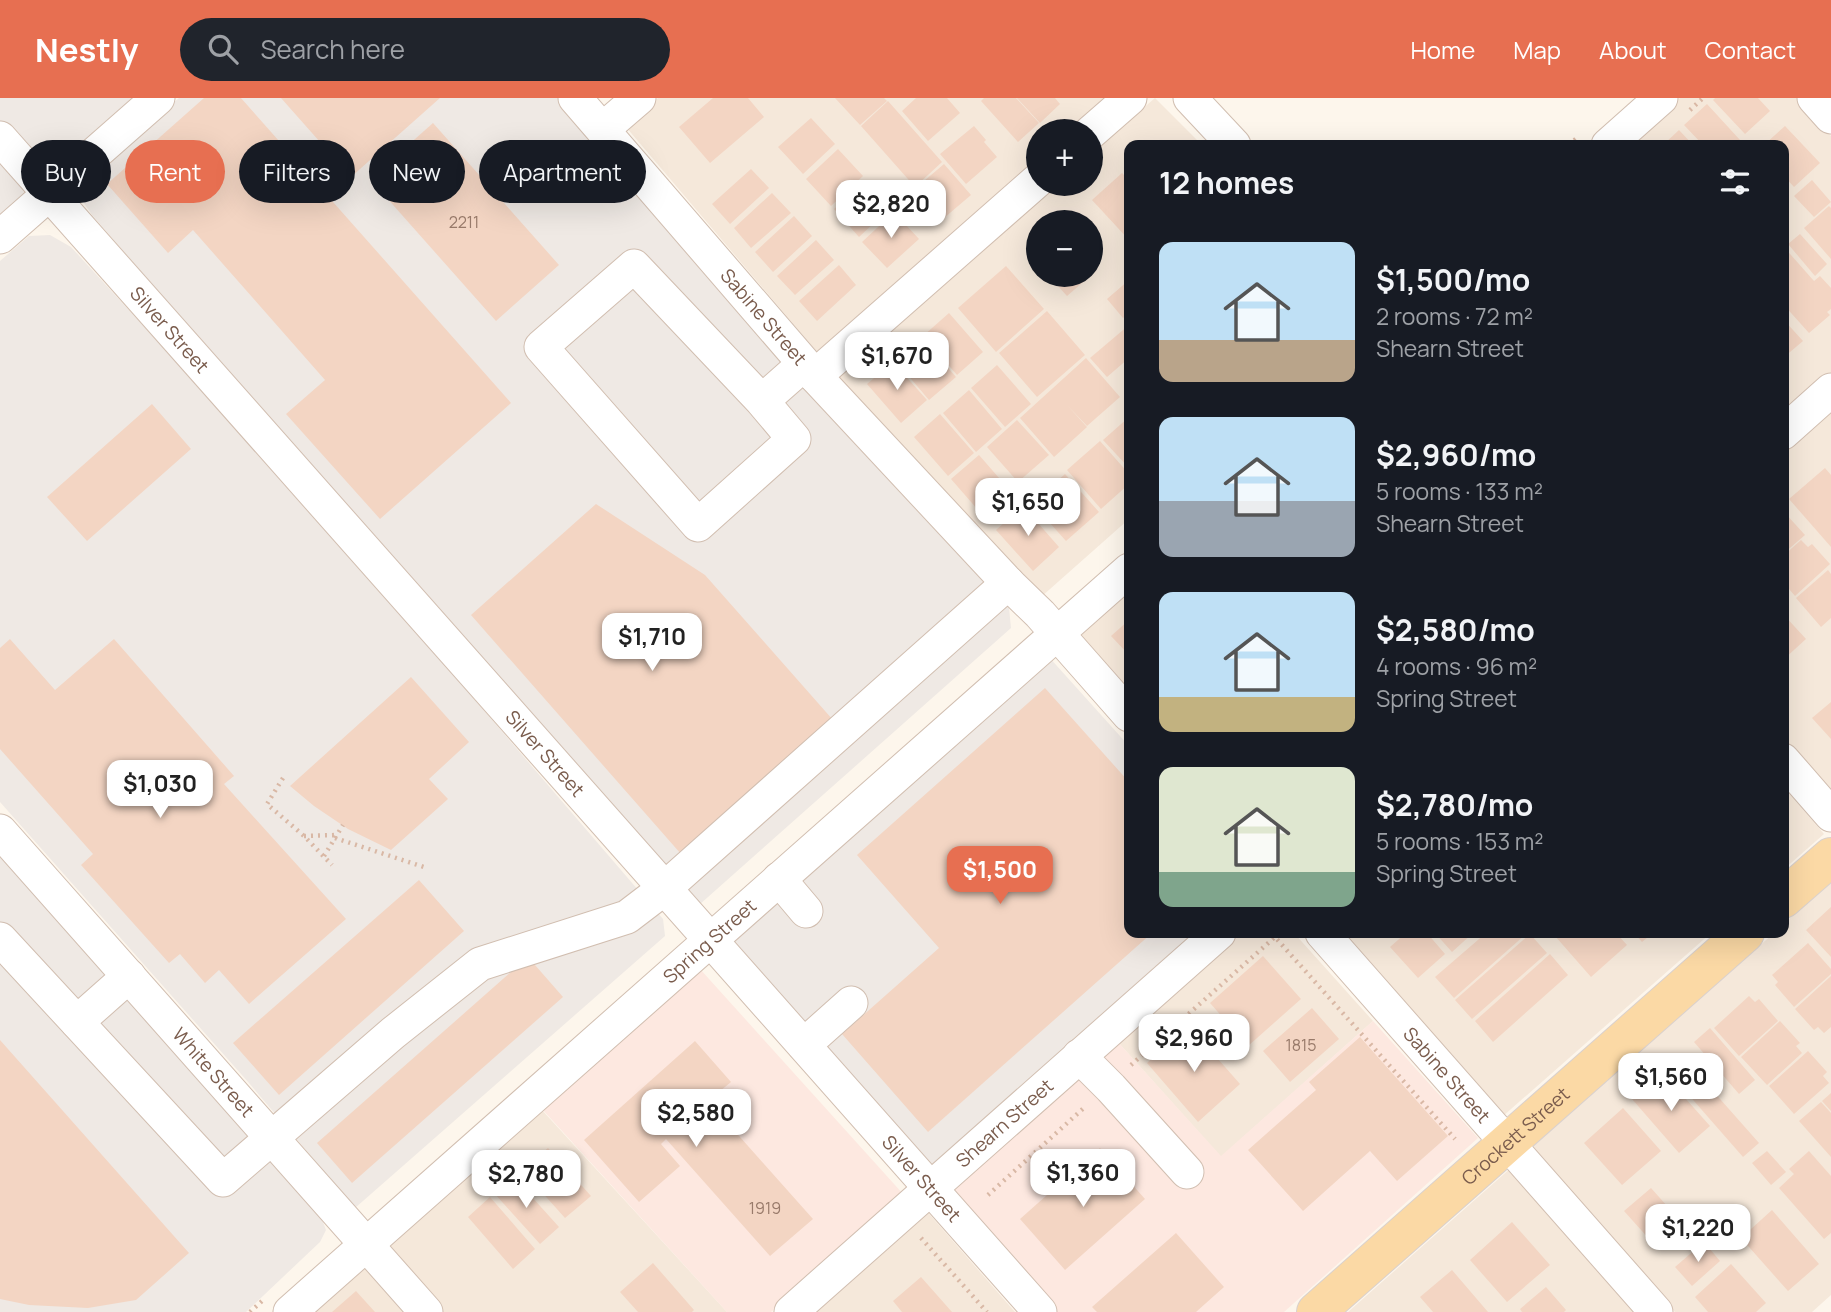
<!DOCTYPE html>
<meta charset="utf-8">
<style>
body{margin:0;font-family:Manrope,sans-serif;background:#20242c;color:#f1f3f6;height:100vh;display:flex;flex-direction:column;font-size:26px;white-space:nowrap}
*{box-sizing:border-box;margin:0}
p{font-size:23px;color:#9ea1a6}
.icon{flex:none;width:38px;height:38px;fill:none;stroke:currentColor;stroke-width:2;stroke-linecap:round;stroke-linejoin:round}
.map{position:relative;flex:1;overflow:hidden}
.drawer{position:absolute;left:1124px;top:42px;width:665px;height:798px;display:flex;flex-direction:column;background:#171b24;border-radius:14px;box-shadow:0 7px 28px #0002}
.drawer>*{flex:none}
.hud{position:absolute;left:21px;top:42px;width:665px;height:63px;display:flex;gap:14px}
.fabs{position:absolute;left:1026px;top:21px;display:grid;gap:14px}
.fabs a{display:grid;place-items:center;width:77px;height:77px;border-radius:50%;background:#171b24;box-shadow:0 7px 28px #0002;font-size:35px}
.price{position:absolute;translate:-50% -60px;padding:0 16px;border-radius:14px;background:#fff;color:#222;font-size:23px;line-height:46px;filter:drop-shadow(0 2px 4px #0008)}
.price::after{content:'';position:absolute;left:50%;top:42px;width:21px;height:16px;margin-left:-10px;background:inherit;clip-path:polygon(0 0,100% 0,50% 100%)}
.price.selected{background:#e76f51;color:#fff}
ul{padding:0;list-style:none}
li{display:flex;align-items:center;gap:21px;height:175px;padding:0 35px}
li span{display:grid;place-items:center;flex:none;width:196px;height:140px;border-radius:14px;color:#555}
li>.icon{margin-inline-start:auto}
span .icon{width:84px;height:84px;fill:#fffc;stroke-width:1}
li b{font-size:30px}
h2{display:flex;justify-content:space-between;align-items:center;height:84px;padding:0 35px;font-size:30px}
.tag{padding:0 24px;border-radius:32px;background:#171b24;box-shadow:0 7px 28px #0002;font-size:24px;line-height:63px}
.tag.selected{background:#e76f51;color:#fff}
header{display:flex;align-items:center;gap:42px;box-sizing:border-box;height:98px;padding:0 35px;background:#e76f51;color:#fff}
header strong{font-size:33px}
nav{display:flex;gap:38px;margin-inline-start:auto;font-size:24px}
.search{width:490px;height:63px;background:#20242c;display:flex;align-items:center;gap:18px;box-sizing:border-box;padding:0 24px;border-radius:38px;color:#9ea1a6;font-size:26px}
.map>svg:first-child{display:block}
.residential{fill:#f5e8da;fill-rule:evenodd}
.commercial{fill:#fde8e0}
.industrial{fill:#efe9e4}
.building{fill:#f3d5c3}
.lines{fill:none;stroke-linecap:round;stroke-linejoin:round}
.minor-casing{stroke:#d1beb0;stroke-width:35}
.major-casing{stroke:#dad1cd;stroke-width:40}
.path{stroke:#d9b8a5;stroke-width:4.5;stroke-dasharray:2 5;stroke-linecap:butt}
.minor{stroke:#fff;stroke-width:33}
.major{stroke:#fbd9a5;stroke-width:38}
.labels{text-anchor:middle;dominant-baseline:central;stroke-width:5;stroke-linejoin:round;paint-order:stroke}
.number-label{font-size:16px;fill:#987a6a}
.street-label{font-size:19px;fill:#7a5c4d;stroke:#fffaf3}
</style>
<header>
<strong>Nestly</strong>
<div class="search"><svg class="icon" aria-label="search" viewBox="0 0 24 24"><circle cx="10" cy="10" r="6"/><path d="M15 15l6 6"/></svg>Search here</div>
<nav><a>Home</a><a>Map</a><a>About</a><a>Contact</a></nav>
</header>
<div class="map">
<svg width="1831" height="1214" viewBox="0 0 1831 1214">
<rect width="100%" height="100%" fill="#fdf6ec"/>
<path class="residential" d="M658 0H1106L1068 33H1038V60L818 255 626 29Z
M1155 0 1202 47H1129V421L1041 499 834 278 1056 86H1090V56ZM1038 124H1090V177H1038Z
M1680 0H1797L1831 38V275L1783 318V47H1626Z
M1831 309V697L1783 644V351Z
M1129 490V604L1072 540Z
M1783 689 1824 736 1783 772Z
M1831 784V1197L1812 1214H1675L1529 1051 1774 835H1783V826Z
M1238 835H1294L1373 923 1221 1059 1117 943Z
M1336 835H1711L1502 1019Z
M541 1011 727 1214H438L382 1151Z
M1512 1069 1639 1214H1348Z
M924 1110 1015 1214H808Z
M365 1167 406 1214H313Z"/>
<path class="commercial" d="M700 871 904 1097 771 1214H727L542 1011Z
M1373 923 1478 1040 1284 1214H1057L949 1093 1117 943 1221 1058Z"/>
<path class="industrial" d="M0 0H134L0 118Z
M179 0H558L866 355 1009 510 1011 530 699 807 277 330 92 117 84 105 81 91 86 81Z
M50 137 71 149 239 332 450 573 663 821 665 838 355 1110 249 985 0 704V163L29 138Z
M1048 558 1129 648V835H1202L932 1074 728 842Z
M0 756 321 1119 326 1132 320 1144 246 1214H0Z"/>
<path class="building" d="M204 0H241L511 305 380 421 286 316 325 282 193 132 168 155 107 86Z
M281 0H440L351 79Z
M713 0H748L764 19 710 65 679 29Z
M835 0H884L887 3 860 27Z
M916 0H947L960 15 928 43 902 13Z
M984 0H1016L1039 25 1018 44 981 3Z
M1017 0H1055L1060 6 1040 25Z
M1715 0H1758L1770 13 1745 36 1713 2Z
M888 3 942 64 915 89 861 28Z
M1707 6 1740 42 1734 47H1703L1684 27Z
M811 20 835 46 803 76 778 49Z
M433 25 559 167 496 223 370 81Z
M974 28 986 42 984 44 997 59 966 86 940 56Z
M1785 28 1820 65 1794 89 1783 77V47H1764Z
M1679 32 1693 47H1663Z
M838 51 863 78 831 108 806 81Z
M944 66 971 97 944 120 917 89Z
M751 71 769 90 730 126 712 106Z
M1122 75 1129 82V142L1092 102Z
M866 82 891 109 859 139 834 111Z
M1812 82 1831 104 1814 119 1794 98Z
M772 95 791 115 751 150 734 130Z
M1829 108 1831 110V161L1804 130Z
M894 114 919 141 887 170 862 144Z
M794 118 812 138 773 174 755 154Z
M1800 136 1827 166 1815 178 1788 146Z
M816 142 834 162 795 197 777 178Z
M1038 143V165L1027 152Z
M1783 148 1814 183 1820 178 1831 190V211L1827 214 1830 217 1809 235 1783 206Z
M839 167 856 187 817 223 799 203Z
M1090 167 1096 173 1067 198 1048 177H1090Z
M1006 168 1044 211 996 254 958 210Z
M1129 182V216L1123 220 1107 201Z
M1047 213 1085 257 1037 299 999 255Z
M949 215 983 254 957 277 923 238Z
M1783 221 1803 243 1783 260Z
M1129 227V260L1107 279 1090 260Z
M922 240 956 279 929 302 895 262Z
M1086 260 1120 299 1087 328 1067 307 1087 329 1054 359 1020 320Z
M893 264 927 302 901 325 867 286Z
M997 267 1031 306 1005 329 971 290Z
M969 292 1002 331 976 354 943 315Z
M152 306 191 351 87 443 47 399Z
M940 316 974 355 948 378 914 339Z
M1129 319V370L1103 342Z
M1017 322 1049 357 1018 384 987 349Z
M1100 343 1129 376V386L1101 411 1067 372Z
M979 357 1013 396 985 420 951 381Z
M1825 370 1831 377V449L1789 401Z
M1065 376 1099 414 1066 443 1032 405Z
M596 406 705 477 833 622 681 756 471 517Z
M1023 408 1059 449 1033 473 996 432Z
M1785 415 1805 437 1783 456V417Z
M1801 442 1808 449 1812 446 1830 466 1795 498 1783 484V458Z
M1828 472 1831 476V520L1821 529 1796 500Z
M1783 516 1806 541 1783 562Z
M1129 522V557L1111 538Z
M10 541 55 592 114 541 234 678 224 686 346 821 249 906 219 872 205 885 180 856 169 865 81 767 93 756 0 651V550Z
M411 579 469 644 429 681 448 701 391 752 348 731 314 708 290 688Z
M1045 590 1129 684V835H1152L928 1034 842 936 939 850 857 757Z
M1831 604V641L1812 620Z
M419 782 464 833 279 997 233 945Z
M1831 809V859L1806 832Z
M1406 835H1427L1445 856 1418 880 1390 849Z
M1435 835H1473L1452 854Z
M1486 835H1527L1454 900 1435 879Z
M1558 835H1616L1627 847 1591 879 1555 838Z
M1634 835H1653L1642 844Z
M1530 836 1547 855 1472 921 1455 902Z
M1808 845 1831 871V876L1794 909 1775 887 1778 884 1772 877Z
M1550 856 1568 877 1493 944 1475 923Z
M1263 858 1301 901 1248 948 1210 905Z
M528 859 563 899 352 1085 317 1045Z
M1831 878V929L1824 935 1818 929 1814 932 1795 911Z
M1749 898 1755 904 1759 901 1778 923 1739 958 1714 930Z
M1312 910 1339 941 1290 984 1263 953Z
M1780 923 1800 945 1796 948 1802 955 1767 987 1741 959Z
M1189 928 1240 986 1198 1024 1147 965Z
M1710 930 1755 982 1739 996 1694 944Z
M1360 939 1448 1038 1397 1083 1370 1053 1303 1113 1248 1052 1316 992 1309 984Z
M0 942 189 1155 136 1202 88 1210 29 1207 0 1201Z
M695 943 731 984 708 1003 813 1121 770 1158 666 1041 661 1046 680 1068 639 1104 584 1042Z
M1808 953 1827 974 1823 978 1829 985 1794 1016 1769 988Z
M1682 958 1759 1045 1743 1059 1666 971Z
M1662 974 1710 1028 1679 1055 1632 1001Z
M1831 995V1013L1822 1003Z
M1821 1004 1831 1015V1059L1799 1023Z
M1623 1010 1661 1053 1622 1087 1584 1045Z
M548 1050 591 1098 565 1120 522 1072Z
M1100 1050 1145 1101 1065 1172 1020 1121Z
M1767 1053 1786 1074 1771 1087 1752 1065Z
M1809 1053 1831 1078V1135L1824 1141 1779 1090 1794 1076 1789 1071Z
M513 1078 559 1129 540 1146 494 1095Z
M1651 1090 1676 1118 1650 1142 1624 1113Z
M490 1099 535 1151 513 1171 468 1119Z
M1772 1112 1819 1166 1788 1193 1741 1140Z
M1512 1124 1550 1167 1507 1204 1470 1162Z
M1176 1135 1224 1189 1196 1214H1097L1092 1209Z
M1704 1144 1720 1163 1692 1188 1675 1169Z
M653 1165 694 1212 692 1214H638L620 1194Z
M1731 1166 1766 1205 1756 1214H1708L1695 1199Z
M1452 1172 1488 1214H1433L1420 1199Z
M921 1179 952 1214H902L893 1203Z
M1546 1189 1566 1212 1564 1214H1522L1520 1211Z
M356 1193 375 1214H332Z"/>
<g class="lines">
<defs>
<g id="minor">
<path id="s1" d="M575 0 815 278 1008 485 1040 516 1129 617"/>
<path d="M1190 0 1234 47"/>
<path d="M1814 0 1831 19"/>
<path d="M603 31 639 0"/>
<path d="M1090 35 1130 0"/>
<path id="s2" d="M0 40 1040 1214"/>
<path d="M1608 47 1661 0"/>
<path d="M0 139 158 0"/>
<path d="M815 278 1038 82"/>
<path d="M762 303 794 341 698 427 541 249 634 168 762 303 804 266"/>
<path d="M1783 335 1831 292"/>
<path d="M1783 662 1831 717"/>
<path id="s3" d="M0 733 426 1214"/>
<path d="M779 781 806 813"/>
<path id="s4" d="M1322 835 1656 1214"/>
<path d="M0 841 223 1082 393 935 480 866 627 819 665 790 1008 485"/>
<path d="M77 924 129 878"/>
<path d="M804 947 851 905"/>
<path d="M1079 958 1111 990 1187 1074"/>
<path id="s5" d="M290 1214 1129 472"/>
<path id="s6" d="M791 1214 1219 835"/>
</g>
<g id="major">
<path d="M1783 801 1831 759"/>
<path id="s7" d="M1316 1214 1745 835"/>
</g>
</defs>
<use href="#minor" class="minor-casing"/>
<use href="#major" class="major-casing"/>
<path class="path" d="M1690 12 1703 0
M1051 33 1062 23
M1569 47 1579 38
M283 680 267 706 304 738 332 767
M304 738 337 737
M335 740 427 770
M324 758 343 727
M1131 967 1275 839 1455 1041
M988 1097 1086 1008
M921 1140 987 1214
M250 1214 262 1203"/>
<use href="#minor" class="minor"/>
<use href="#major" class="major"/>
</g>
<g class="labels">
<g class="number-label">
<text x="464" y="124">2211</text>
<text x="1301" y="947">1815</text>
<text x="765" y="1110">1919</text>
</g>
<g class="street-label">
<text stroke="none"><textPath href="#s1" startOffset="289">Sabine Street</textPath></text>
<text stroke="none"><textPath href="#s2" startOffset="256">Silver Street</textPath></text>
<text stroke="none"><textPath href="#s2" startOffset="822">Silver Street</textPath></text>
<text stroke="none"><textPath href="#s5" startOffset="560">Spring Street</textPath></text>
<text stroke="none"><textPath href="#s3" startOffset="322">White Street</textPath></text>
<text stroke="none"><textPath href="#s4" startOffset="189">Sabine Street</textPath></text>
<text stroke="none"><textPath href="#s6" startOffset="285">Shearn Street</textPath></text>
<text stroke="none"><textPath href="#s7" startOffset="266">Crockett Street</textPath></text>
<text stroke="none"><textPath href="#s2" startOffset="1390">Silver Street</textPath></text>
</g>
</g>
</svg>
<div class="fabs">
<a>+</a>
<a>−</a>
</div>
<b class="price" style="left:891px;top:142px">$2,820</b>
<b class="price" style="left:897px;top:294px">$1,670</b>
<b class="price" style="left:1028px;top:440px">$1,650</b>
<b class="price" style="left:652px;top:575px">$1,710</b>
<b class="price" style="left:160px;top:722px">$1,030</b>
<b class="price selected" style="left:1000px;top:808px">$1,500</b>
<b class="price" style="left:1194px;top:976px">$2,960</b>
<b class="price" style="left:1671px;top:1015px">$1,560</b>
<b class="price" style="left:696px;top:1051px">$2,580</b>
<b class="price" style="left:1083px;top:1111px">$1,360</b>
<b class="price" style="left:526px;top:1112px">$2,780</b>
<b class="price" style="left:1698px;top:1166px">$1,220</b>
<div class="hud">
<a class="tag">Buy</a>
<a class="tag selected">Rent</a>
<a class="tag">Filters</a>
<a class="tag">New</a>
<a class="tag">Apartment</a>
</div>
<section class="drawer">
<h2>12 homes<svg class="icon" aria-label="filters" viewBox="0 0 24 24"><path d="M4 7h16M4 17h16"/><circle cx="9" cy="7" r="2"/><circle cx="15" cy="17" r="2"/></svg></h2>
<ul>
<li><span style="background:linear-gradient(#bfe0f5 70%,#b9a48a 0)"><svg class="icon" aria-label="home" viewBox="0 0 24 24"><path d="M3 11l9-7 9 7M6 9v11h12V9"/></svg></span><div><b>$1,500/mo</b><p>2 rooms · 72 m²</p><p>Shearn Street</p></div></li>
<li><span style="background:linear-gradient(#bfe0f5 60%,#9aa5b1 0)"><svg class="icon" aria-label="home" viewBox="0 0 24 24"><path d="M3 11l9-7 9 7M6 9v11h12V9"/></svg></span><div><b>$2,960/mo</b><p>5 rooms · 133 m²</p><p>Shearn Street</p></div></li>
<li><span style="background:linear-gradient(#bfe0f5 75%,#c2b280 0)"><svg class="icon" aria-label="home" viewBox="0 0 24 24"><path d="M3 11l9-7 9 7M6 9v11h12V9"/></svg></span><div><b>$2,580/mo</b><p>4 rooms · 96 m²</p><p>Spring Street</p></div></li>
<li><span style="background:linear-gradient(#dfe7d0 75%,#7fa58c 0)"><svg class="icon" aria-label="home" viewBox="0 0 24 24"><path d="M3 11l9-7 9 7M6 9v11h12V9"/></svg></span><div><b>$2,780/mo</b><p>5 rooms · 153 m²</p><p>Spring Street</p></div></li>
</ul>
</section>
</div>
